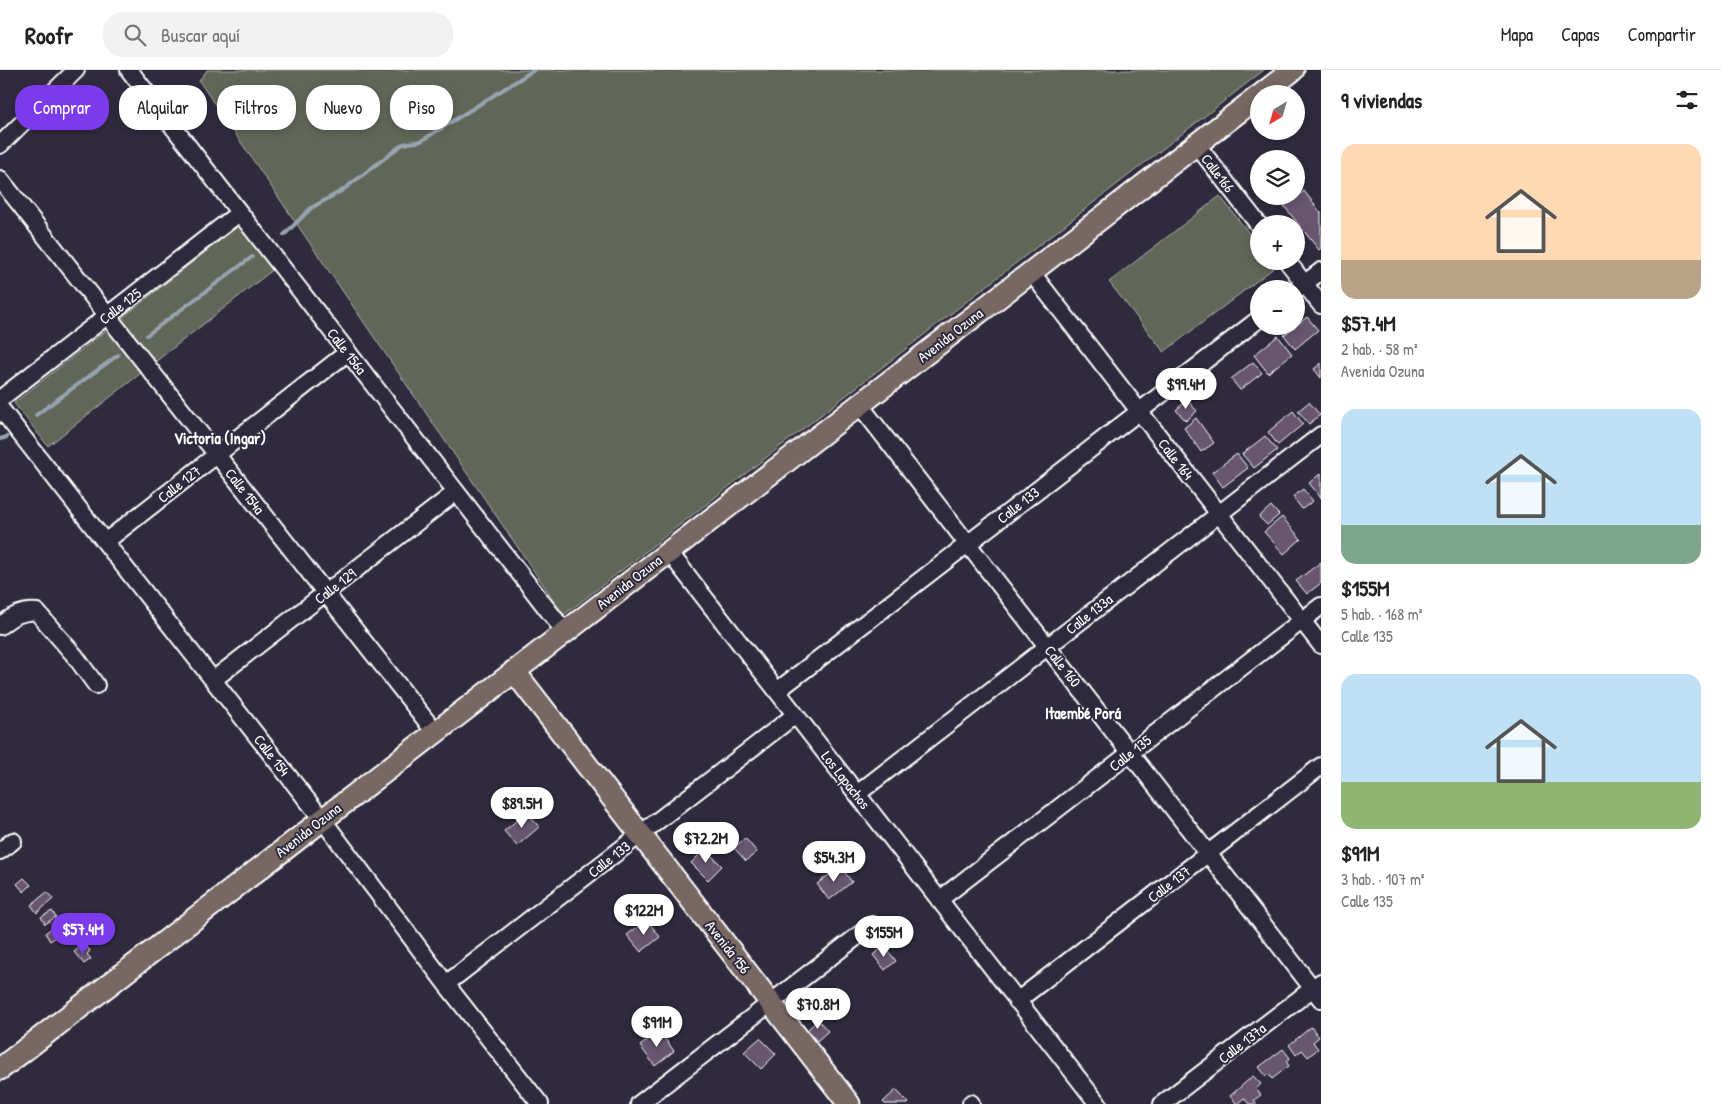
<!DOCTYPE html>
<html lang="es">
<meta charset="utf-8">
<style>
body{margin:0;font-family:"Patrick Hand",sans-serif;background:#f2f2f2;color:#222;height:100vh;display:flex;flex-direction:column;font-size:19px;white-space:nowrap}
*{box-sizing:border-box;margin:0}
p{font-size:16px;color:#767676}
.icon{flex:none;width:28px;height:28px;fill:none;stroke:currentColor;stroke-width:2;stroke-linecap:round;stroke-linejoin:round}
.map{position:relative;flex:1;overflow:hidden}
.drawer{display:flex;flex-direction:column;background:#fff;width:400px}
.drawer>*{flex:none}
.hud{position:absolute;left:15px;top:15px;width:475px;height:45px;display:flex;gap:10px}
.needle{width:32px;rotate:217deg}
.buttons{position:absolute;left:1250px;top:15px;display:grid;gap:10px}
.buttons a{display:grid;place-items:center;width:55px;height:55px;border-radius:50%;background:#fff;box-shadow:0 2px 8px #0003;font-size:25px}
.price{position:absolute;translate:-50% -42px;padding:0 11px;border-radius:18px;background:#fff;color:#222;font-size:16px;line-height:32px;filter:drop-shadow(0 1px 2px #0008)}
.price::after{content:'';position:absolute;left:50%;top:30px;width:15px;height:11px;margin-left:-8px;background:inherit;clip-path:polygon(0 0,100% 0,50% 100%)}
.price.active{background:#7c3aed;color:#fff}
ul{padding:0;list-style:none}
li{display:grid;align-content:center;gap:10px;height:265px;padding:0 20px}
li span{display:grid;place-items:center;height:155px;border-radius:15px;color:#555}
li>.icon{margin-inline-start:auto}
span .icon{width:90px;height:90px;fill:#fffc;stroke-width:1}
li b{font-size:21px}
h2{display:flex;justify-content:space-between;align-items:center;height:60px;padding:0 20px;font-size:21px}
.pill{padding:0 18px;border-radius:20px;background:#fff;box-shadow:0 2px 8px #0003;font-size:18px;line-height:45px}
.pill.active{background:#7c3aed;color:#fff}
header{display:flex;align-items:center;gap:30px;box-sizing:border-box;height:70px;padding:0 25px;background:#fff;border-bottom:1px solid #e0e0e0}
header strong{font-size:24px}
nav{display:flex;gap:28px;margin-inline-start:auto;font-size:18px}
.search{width:350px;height:45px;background:#f2f2f2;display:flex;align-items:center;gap:12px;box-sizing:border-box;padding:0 18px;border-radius:20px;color:#767676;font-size:19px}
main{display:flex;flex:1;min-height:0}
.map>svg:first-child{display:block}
.green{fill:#616658;stroke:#b0b2ac}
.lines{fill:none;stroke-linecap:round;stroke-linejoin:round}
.stream{stroke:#97a4b1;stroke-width:4}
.building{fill:#675671;stroke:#fff}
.minor-casing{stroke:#fff;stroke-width:20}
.major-casing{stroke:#fff;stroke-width:25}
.minor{stroke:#2f2a3d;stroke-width:16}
.major{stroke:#776864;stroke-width:21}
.labels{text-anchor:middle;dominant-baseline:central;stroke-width:4;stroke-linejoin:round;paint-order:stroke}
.street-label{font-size:15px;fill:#fff;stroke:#2f2a3d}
.neighbourhood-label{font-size:16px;font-weight:bold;fill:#fff;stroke:#2f2a3d}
</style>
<header>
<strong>Roofr</strong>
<div class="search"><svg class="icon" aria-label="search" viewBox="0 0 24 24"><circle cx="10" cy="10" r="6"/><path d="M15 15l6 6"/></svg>Buscar aquí</div>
<nav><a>Mapa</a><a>Capas</a><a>Compartir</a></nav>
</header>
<main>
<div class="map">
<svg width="1321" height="1034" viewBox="0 0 1321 1034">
<rect width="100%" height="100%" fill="#2f2a3d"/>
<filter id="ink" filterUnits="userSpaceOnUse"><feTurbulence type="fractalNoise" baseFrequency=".02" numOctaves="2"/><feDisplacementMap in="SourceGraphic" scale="10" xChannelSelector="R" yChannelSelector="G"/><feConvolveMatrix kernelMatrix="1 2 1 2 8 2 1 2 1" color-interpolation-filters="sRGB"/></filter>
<g filter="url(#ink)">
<path class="green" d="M207 0H1264L564 545 199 11Z
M1220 126 1259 176V191H1271L1275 197 1164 282 1109 212Z
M241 154 275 198 48 376 14 333Z"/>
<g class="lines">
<path class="stream" d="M284 165 311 138 343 120 403 74 421 71 534 0
M147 265 252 187
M36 345 118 285
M0 369 7 367"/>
</g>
<path class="building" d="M1304 121 1321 143V178L1319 180 1284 136Z
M1307 247 1318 260 1295 279 1284 265Z
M1278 266 1292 284 1268 303 1254 285Z
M1253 292 1262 303 1240 320 1231 309Z
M1321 293V308L1314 299Z
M1187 330 1197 341 1186 351 1176 340Z
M1309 332 1320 345 1309 354 1298 341Z
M1293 341 1303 354 1278 375 1268 362Z
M1196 348 1214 373 1201 382 1184 358Z
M1265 366 1277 380 1254 398 1242 384Z
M1237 384 1248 398 1223 417 1212 402Z
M1321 403V428L1309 413Z
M1303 419 1313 431 1302 439 1293 427Z
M1271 436 1279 445 1267 455 1259 447Z
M1282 447 1301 469 1284 484 1264 462Z
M1321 492V513L1307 524 1296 511Z
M527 742 539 757 517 776 504 761Z
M745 768 757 782 746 791 734 778Z
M705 779 722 796 708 810 691 793Z
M840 796 852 812 829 830 817 814Z
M24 808 31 815 24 822 17 814Z
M47 822 53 829 37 843 31 835Z
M52 841 56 847 45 854 41 847Z
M69 844 74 850 67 855 62 849Z
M647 850 660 867 641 882 627 865Z
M56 855 62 863 50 871 45 863Z
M69 858 77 867 71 872 64 863Z
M81 876 83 880 87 877 90 881 87 884 91 889 84 894 74 882Z
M884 876 896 891 885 900 873 885Z
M818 950 828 961 817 971 807 960Z
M1311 957 1319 967 1313 972 1318 979 1308 987 1302 980 1296 985 1289 975Z
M659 961 674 981 655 996 640 976Z
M760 968 776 984 761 999 744 982Z
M1283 979 1290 988 1286 991 1289 996 1272 1009 1269 1004 1266 1006 1259 997Z
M1253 1006 1261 1014 1256 1019 1261 1025 1254 1030 1257 1034H1249L1244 1028 1237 1034 1230 1026Z
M896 1020 909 1033 908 1034H885L883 1032Z"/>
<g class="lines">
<defs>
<path id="minor" d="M129 0 565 562
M1196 74 1259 155
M0 75 76 0
M0 109 435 662
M1287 191 1321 235
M1031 202 1321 575
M1296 220 1321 201
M0 329 239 143
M859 334 1321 929
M0 338 322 749 446 914 540 1034
M105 472 348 282
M669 482 1098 1034
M0 556C11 547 22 540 37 542L75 586 96 615
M213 610 456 422
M777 621 1259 249
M857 724 1321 365
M0 781 13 771
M939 830 1321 536
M446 914 795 645
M1017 931 1321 696
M639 1034 872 855
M971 1034V1033
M1162 1034 1321 912"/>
<path id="major" d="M1262 24 1293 0
M514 601 849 1034
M0 999 1259 26"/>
</defs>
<use href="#minor" class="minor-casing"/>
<use href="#major" class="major-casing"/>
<use href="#minor" class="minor"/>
<use href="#major" class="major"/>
</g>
</g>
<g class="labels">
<g class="street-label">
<text transform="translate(1218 103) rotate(52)">Calle166</text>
<text transform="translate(120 236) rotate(-38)">Calle 125</text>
<text transform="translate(950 265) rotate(-38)">Avenida Ozuna</text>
<text transform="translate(347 281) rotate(52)">Calle 156a</text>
<text transform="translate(1176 389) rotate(52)">Calle 164</text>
<text transform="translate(179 414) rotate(-38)">Calle 127</text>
<text transform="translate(245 421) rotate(52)">Calle 154a</text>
<text transform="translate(1018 435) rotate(-38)">Calle 133</text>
<text transform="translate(629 512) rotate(-38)">Avenida Ozuna</text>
<text transform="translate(335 516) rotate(-38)">Calle 129</text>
<text transform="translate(1089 544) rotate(-38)">Calle 133a</text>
<text transform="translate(1063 596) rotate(52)">Calle 160</text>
<text transform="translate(1130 683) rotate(-38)">Calle 135</text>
<text transform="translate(272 685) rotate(52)">Calle 154</text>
<text transform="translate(846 710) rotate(52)">Los Lapachos</text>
<text transform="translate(308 760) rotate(-38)">Avenida Ozuna</text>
<text transform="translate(609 789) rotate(-38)">Calle 133</text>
<text transform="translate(1169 814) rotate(-38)">Calle 137</text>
<text transform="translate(728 877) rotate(52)">Avenida 156</text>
<text transform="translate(1242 973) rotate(-38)">Calle 137a</text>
</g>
<g class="neighbourhood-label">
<text x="220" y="368">Victoria (Ingar)</text>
<text x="1083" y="643">Itaembé Porá</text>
</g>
</g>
</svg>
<div class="buttons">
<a><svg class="needle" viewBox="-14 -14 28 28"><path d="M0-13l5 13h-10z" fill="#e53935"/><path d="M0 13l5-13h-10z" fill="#767676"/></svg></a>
<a><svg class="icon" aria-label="layers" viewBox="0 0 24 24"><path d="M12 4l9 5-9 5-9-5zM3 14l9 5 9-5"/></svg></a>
<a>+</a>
<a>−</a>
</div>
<b class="price" style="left:1186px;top:340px">$99.4M</b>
<b class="price" style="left:522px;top:759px">$89.5M</b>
<b class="price" style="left:706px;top:794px">$72.2M</b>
<b class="price" style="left:834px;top:813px">$54.3M</b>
<b class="price" style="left:644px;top:866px">$122M</b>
<b class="price active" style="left:83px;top:885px">$57.4M</b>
<b class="price" style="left:884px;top:888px">$155M</b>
<b class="price" style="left:818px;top:960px">$70.8M</b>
<b class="price" style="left:657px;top:978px">$91M</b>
<div class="hud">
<a class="pill active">Comprar</a>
<a class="pill">Alquilar</a>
<a class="pill">Filtros</a>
<a class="pill">Nuevo</a>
<a class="pill">Piso</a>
</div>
</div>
<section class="drawer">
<h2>9 viviendas<svg class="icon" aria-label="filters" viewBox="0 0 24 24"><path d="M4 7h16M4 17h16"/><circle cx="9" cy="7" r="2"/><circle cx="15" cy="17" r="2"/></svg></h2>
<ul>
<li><span style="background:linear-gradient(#ffd9b3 75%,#b9a48a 0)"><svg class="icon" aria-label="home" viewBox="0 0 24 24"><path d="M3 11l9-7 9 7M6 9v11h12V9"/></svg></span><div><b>$57.4M</b><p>2 hab. · 58 m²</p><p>Avenida Ozuna</p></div></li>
<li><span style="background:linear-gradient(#bfe0f5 75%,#7fa58c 0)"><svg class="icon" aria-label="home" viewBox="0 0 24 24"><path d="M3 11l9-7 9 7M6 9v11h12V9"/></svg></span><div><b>$155M</b><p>5 hab. · 168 m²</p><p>Calle 135</p></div></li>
<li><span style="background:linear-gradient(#bfe0f5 70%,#8fb573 0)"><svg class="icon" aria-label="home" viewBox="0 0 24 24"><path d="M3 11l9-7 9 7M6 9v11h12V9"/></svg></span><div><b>$91M</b><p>3 hab. · 107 m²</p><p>Calle 135</p></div></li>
</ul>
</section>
</main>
